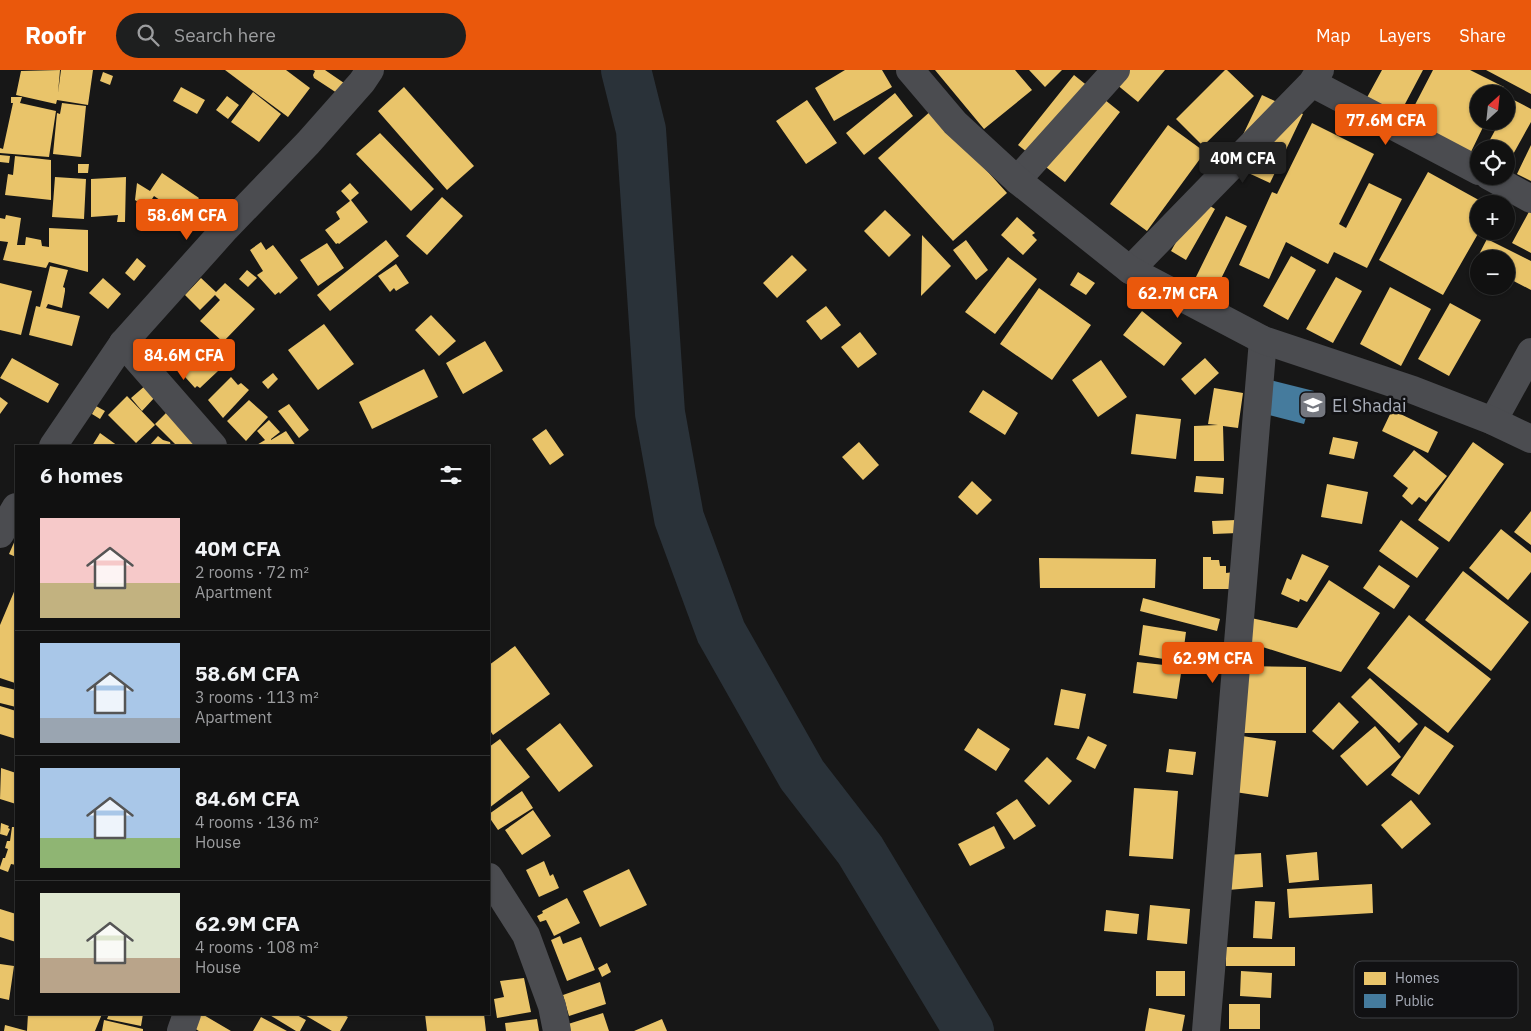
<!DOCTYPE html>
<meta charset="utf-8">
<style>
body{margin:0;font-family:"IBM Plex Sans",sans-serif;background:#1e1f1f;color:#f1f3f6;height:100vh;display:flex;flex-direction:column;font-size:19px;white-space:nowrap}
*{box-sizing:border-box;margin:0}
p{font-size:16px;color:#9c9d9f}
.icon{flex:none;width:28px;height:28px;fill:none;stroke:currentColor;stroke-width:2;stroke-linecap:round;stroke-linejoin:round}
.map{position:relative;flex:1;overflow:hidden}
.sheet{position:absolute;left:15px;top:375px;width:475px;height:570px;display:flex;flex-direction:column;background:#111;border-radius:0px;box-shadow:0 1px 4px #0004,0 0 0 1px #303131}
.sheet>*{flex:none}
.needle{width:32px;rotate:27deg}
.tools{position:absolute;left:1470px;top:15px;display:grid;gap:10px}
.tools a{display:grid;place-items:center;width:45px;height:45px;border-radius:50%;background:#111;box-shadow:0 1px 4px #0004,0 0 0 1px #303131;font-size:25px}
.price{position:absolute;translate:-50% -42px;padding:0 11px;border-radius:5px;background:#ea580c;color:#fff;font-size:16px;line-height:32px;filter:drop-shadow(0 1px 2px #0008)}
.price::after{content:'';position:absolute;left:50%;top:30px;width:15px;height:11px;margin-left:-8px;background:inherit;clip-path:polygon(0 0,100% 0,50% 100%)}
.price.current{background:#222;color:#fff}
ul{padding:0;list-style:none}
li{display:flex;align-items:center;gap:15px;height:125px;padding:0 25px}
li+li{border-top:1px solid #303131}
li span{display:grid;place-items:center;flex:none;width:140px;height:100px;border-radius:0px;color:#555}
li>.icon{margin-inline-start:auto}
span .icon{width:60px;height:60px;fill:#fffc;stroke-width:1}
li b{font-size:21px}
h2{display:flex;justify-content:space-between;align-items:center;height:60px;padding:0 25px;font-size:21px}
header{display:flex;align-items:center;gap:30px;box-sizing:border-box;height:70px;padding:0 25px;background:#ea580c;color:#fff}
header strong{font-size:24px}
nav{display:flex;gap:28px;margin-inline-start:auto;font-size:18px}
.search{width:350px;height:45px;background:#1e1f1f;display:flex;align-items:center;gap:12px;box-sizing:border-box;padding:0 18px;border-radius:28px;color:#9c9d9f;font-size:19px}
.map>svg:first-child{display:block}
.homes{fill:#e9c46a}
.public{fill:#457b9d}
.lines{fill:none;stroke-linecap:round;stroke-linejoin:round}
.river{stroke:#2a3239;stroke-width:50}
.minor{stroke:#4b4c50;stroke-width:28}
.tertiary{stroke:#4b4c50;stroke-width:28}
.labels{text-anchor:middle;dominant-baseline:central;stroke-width:5;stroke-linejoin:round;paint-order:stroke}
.poi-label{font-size:18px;fill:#a8adb8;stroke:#111113;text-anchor:start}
.key{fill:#111113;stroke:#3e4045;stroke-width:1}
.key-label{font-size:14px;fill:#a8adb8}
</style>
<header>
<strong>Roofr</strong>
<div class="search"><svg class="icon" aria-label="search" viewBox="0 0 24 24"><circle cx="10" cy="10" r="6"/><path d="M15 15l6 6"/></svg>Search here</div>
<nav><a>Map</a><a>Layers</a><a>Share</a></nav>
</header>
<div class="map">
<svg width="1531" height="961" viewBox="0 0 1531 961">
<rect width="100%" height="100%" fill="#171717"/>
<path class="homes" d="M60 0 58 23 61 0H93L88 35 57 30 56 34 16 25 21 1Z
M225 0H286L310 18 288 47Z
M313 0H325L344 13 337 23 314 8 313 5 315 1Z
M845 0H882L892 17 834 51 815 18Z
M935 0H1015L1032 20 984 59Z
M1029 0H1062L1045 17Z
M1099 0H1165L1138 32Z
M1225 0H1227L1254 26 1203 76 1176 49Z
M1382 0H1423L1396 51 1364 33Z
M1433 0H1470L1504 17 1500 24H1479V51H1486L1469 86 1405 54Z
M1486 0H1531V24Z
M103 2 113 6 110 15 100 11Z
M1074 5 1120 42 1065 112 1018 75Z
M181 17 205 30 197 44 173 31Z
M404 17 474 96 447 120 378 41Z
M253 22 281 44 259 72 231 52Z
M895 23 913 46 864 85 846 63Z
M1262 25 1303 44 1270 113 1229 94Z
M227 26 239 35 228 49 216 40Z
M11 27H22L20 33 56 41 49 87 0 83V78L3 79 13 33H11Z
M1512 29 1531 39V52L1506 97V79H1485L1500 51H1506V40Z
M807 30 837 73 806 94 776 51Z
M62 33 86 36 81 87 53 84 57 43 60 44Z
M932 40 1007 123 953 171 878 88Z
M1312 53 1374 84 1339 154 1346 158 1369 113 1402 129 1367 198 1334 182 1328 194 1286 172 1269 209 1239 195 1272 122 1277 124Z
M1168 55 1205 82 1147 161 1110 134Z
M380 63 434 119 411 141 356 84Z
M1531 75V111L1517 104Z
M0 85 10 86 9 93 0 92Z
M15 86 51 90V130L5 125 8 104 13 105Z
M78 94H89L88 103H78Z
M1428 102 1486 134H1479V162L1443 225 1379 190Z
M162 103 199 128 185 147 154 126 146 138 135 130 137 113 150 121Z
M55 107 86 109 84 149 52 147Z
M126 107 125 152H117L118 145 91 147V109Z
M350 113 359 123 351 130 368 152 339 174 338 173 336 174 325 160 340 149 336 142 350 131 341 121Z
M442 127 463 146 427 185 406 166Z
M1200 130 1215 139 1186 190 1171 181Z
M1531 138V183L1512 173Z
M885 140 911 165 889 187 864 161Z
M6 145 21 148 17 175H25L26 167 41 170 42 176 49 177V158L88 160V202L49 192 46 198 3 190 8 172 0 171V148L5 149Z
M1226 146 1247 156 1215 221 1194 211Z
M1017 147 1035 163 1032 165 1037 170 1023 185 1001 165Z
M922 165 951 196 921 226Z
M1487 169 1531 191V220L1506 207V189H1479V194L1475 192Z
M386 170 399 186 330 241 317 225Z
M966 170 988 200 976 210 953 180Z
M261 172 266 180 273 175 298 208 280 224 279 222 275 225 257 205 263 201 250 180Z
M327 173 344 198 318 216 300 190Z
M792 185 807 200 777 228 763 213Z
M1291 186 1316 200 1288 250 1263 236Z
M1008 187 1037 209 995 264 965 242Z
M137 188 146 196 134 211 125 203Z
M396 194 409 213 396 221 394 218 390 222 378 206Z
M50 196 68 200 63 217 65 218V221L62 238 48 234 46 238 80 246 72 276 29 265 36 236 40 237Z
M247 200 257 208 248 217 239 209Z
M1078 202 1095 213 1086 225 1070 215Z
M1336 207 1362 221 1333 273 1306 259Z
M103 208 121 224 108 239 89 223Z
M201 208 216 222 225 213 255 239 223 272 200 251 220 230 215 225 200 240 185 225Z
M0 213 32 221 21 265 0 260Z
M1390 217 1431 239 1401 296 1360 274Z
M1039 218 1091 255 1052 310 1000 274Z
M1450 233 1481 250 1449 306 1418 289Z
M826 236 841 255 821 270 806 251Z
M1142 241 1182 273 1164 296 1123 265Z
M431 245 456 271 439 286 415 260Z
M324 254 354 294 318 320 288 280Z
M860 262 877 284 858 298 841 277Z
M485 271 503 301 463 324 446 293Z
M195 281 201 288 208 281 213 286 208 290 218 301 200 318 197 316 195 318 177 298Z
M12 288 59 314 48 333 0 308Z
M1205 288 1219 303 1195 325 1181 309Z
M1101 290 1127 327 1098 347 1072 310Z
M424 299 438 327 372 359 359 332Z
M273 303 278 309 268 319 262 312Z
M231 307 238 315 241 313 249 320 223 348 208 330Z
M146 315 156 326 142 341 131 328Z
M1214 318 1243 323 1238 358 1223 356 1224 391H1194V356L1218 355 1208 354Z
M983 320 1018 343 1005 365 969 342Z
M127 326 155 355 136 373 108 345Z
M0 327 8 333 0 344Z
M249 330 268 347 246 371 227 351Z
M289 334 309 360 299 368 278 341Z
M96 336 105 341 100 349 92 344Z
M1392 340 1438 362 1428 383 1382 361Z
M166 343 201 376H177L155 354Z
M1136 344 1181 349 1176 389 1131 384Z
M269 350 280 362 271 369V370L286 361 296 376H255L265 370 257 361Z
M546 359 564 385 550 395 532 369Z
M100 363 118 376H92Z
M158 366 163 370 170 372 171 376H149Z
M1333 367 1358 372 1354 389 1329 384Z
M859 372 879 395 863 410 842 387Z
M1473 372 1504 394 1449 472 1418 450Z
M1414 380 1447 406 1426 432 1419 427 1412 435 1402 426 1408 418 1393 406Z
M1196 406 1224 408 1223 424 1194 422Z
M972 411 992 430 977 445 958 427Z
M1327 414 1368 422 1362 454 1321 447Z
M1531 441V475L1514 462Z
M1236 450 1238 463 1213 464 1212 451Z
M1401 450 1439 478 1417 508 1379 481Z
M1501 459 1531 483V502L1508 530 1469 498Z
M16 468V487L9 484Z
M1302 484 1329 496 1307 532 1300 529 1299 532 1281 524 1287 508 1291 510Z
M1203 487H1211V490H1219L1220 496H1226V503L1234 502V519H1203Z
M1039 488 1156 489 1155 518H1040Z
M1379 495 1410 516 1394 539 1363 518Z
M1463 501 1529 552 1491 601 1425 550Z
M1329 510 1380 543 1341 602 1250 573 1251 548 1297 558Z
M16 517V610L15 613 0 608V555Z
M1143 528 1220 549 1217 561 1140 541Z
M1409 545 1491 609 1448 663 1367 598Z
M1143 555 1186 562 1182 592 1139 585Z
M515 576 550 624 493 665 489 659V595Z
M1137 592 1182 597 1177 629 1133 623Z
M1244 596 1306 597V663H1244Z
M1370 608 1418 654 1399 673 1351 627Z
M0 616 16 620V637L0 633Z
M1061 619 1086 624 1079 659 1054 655Z
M1339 632 1359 652 1333 680 1312 661Z
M0 636 16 641V669L0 664Z
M560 653 593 696 559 722 526 679Z
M1375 656 1401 687 1367 716 1340 686Z
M1425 656 1454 676 1419 725 1391 705Z
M978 658 1010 679 996 701 964 680Z
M1088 666 1107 675 1095 699 1076 689Z
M1242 666 1276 671 1268 727 1235 722Z
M500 669 530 707 489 738V677Z
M1169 679 1196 682 1193 705 1166 702Z
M1047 687 1072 711 1049 735 1024 711Z
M1 698 16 703V734L0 729Z
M1134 718 1178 721 1173 789 1129 786Z
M522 721 533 738 498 760 489 747V744Z
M1017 729 1036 756 1014 770 996 743Z
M1411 730 1431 754 1402 779 1381 755Z
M533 740 551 766 522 785 505 760Z
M1 753 9 756 8 758 10 759 7 766 0 764Z
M994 756 1005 778 970 796 958 774Z
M12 757H16V795L11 794 8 802 0 799V797L3 788H5L8 779 5 778 7 771H10Z
M1317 782 1319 810 1289 813 1286 785Z
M1261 783 1263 817 1228 820 1226 785Z
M544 791 550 806 553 804 559 818 539 827 526 800Z
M629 799 647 835 600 857 583 821Z
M1372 814 1373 843 1289 848 1287 819Z
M567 828 580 853 554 866 546 850 540 852 537 846 543 843 542 841Z
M1255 831 1275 832 1272 869 1253 868Z
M1150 835 1190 839 1187 874 1147 870Z
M0 839 16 844V872L0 867Z
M1106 840 1139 844 1137 864 1104 861Z
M560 866 563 874 581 867 595 900 567 911 551 870Z
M1226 877H1295V896H1226Z
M607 893 611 902 602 907 598 898Z
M0 894 14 896 9 930 0 928Z
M1156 901H1185V926H1156Z
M1241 901 1272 903 1271 928 1240 926Z
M524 908 531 942 497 948 494 929 504 927 500 911Z
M600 912 606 934 569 946 563 925Z
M1229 934H1260V959H1229Z
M1149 938 1185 945 1182 961H1145Z
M603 943 609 961H566L565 955Z
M28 944H102L95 961H4L5 955 27 961Z
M109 944H143L141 956 107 949Z
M181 944H202L231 961H199L178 949Z
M268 944H295L306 950 300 961H296Z
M303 944H342L348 947 340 961H332Z
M425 944H484L486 961H427Z
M261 947 287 961H253Z
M537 949 539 961H506L505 953Z
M662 949 667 961H634Z
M104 950 143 959V961H102Z"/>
<path class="public" d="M1270 310 1314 321 1304 354 1261 343Z"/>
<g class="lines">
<path class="river" d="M626 0 641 60 660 343 679 448 721 562 802 705 860 780 969 961"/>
<path class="minor" d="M1312 13 1479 101
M1489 106 1531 129
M1017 110 1116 0
M1130 200 1312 13 1320 0
M123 273 213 376
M1493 351 1531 282
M489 807 526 865 552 936 557 961
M181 961 187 944
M1206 961 1263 270"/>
<path class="tertiary" d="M910 0 955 53 1017 110 1130 200 1263 270 1413 320 1493 351 1531 369
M53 376 123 273 226 158 308 73 362 12 370 0
M0 464 16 437"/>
</g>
<defs>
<symbol id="school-square" viewBox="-11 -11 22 22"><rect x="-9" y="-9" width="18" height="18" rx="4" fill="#757880" stroke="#111113"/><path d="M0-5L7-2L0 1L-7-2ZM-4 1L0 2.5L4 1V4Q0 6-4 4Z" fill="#fff"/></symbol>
</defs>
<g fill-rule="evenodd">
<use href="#school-square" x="1297" y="319" width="32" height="32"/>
</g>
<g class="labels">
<g class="poi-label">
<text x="1332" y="335">El Shadai</text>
</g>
</g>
<rect x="1354" y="891" width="164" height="57" rx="8" class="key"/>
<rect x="1364" y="902" width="22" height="13" fill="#e9c46a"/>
<rect x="1364" y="924" width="22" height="14" fill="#457b9d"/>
<g class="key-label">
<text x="1395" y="913">Homes</text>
<text x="1395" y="936">Public</text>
</g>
</svg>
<div class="tools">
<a><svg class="needle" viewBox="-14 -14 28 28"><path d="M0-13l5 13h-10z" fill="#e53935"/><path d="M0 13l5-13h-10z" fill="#9c9d9f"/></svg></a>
<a><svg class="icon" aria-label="locate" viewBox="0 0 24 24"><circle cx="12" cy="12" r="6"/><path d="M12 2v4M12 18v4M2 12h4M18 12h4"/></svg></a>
<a>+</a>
<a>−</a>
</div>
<b class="price" style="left:1386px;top:76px">77.6M CFA</b>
<b class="price current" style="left:1243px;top:114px">40M CFA</b>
<b class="price" style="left:187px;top:171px">58.6M CFA</b>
<b class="price" style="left:1178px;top:249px">62.7M CFA</b>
<b class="price" style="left:184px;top:311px">84.6M CFA</b>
<b class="price" style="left:1213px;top:614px">62.9M CFA</b>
<section class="sheet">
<h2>6 homes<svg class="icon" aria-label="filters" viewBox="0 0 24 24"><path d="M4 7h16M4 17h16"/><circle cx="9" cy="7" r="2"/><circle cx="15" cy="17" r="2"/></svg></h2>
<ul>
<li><span style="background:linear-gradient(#f6c9c9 65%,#c2b280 0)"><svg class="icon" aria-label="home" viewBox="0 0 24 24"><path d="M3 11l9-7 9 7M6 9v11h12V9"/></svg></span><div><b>40M CFA</b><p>2 rooms · 72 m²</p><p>Apartment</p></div></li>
<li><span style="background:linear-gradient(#a9c7e8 75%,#9aa5b1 0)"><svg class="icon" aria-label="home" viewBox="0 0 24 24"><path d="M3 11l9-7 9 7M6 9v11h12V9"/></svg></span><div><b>58.6M CFA</b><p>3 rooms · 113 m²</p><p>Apartment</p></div></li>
<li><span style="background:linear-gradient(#a9c7e8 70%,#8fb573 0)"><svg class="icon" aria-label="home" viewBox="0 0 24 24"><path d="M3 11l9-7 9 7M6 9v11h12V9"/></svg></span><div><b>84.6M CFA</b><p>4 rooms · 136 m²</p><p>House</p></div></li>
<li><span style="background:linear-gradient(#dfe7d0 65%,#b9a48a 0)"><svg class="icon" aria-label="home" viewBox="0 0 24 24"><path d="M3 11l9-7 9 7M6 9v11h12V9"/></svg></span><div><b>62.9M CFA</b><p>4 rooms · 108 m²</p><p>House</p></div></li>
</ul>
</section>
</div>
